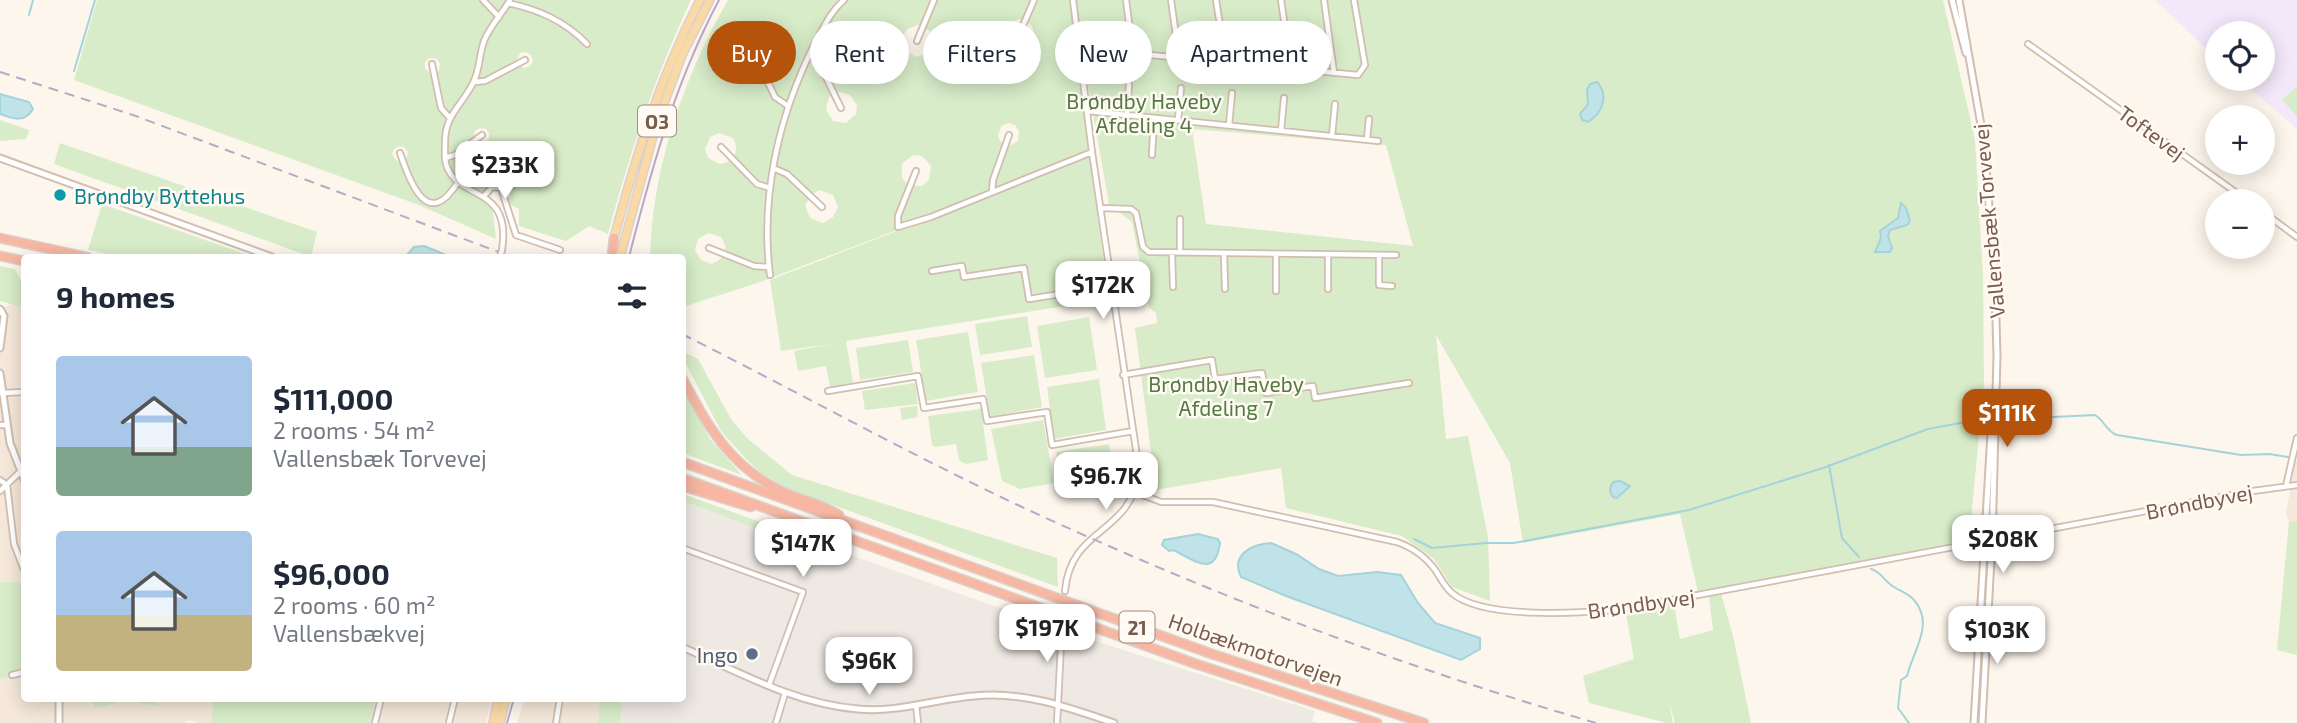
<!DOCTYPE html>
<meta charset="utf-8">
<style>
body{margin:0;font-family:"Exo 2",sans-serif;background:#f6f6f7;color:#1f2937;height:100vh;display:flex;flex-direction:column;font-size:26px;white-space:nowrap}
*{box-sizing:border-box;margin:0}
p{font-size:23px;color:#747a83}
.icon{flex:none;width:38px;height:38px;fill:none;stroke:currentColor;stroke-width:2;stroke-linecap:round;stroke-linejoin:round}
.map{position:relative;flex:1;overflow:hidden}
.sheet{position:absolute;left:21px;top:254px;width:665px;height:448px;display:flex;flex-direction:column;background:#fff;border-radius:7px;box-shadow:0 4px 18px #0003}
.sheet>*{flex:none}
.hud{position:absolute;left:707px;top:21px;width:665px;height:63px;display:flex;gap:14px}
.fabs{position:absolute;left:2205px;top:21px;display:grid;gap:14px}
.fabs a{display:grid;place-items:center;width:70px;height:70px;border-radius:50%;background:#fff;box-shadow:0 4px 18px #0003;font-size:35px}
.price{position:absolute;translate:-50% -60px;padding:0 16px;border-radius:14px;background:#fff;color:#222;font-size:23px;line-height:46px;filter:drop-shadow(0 2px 4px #0008)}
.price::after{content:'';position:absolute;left:50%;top:42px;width:21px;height:16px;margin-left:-10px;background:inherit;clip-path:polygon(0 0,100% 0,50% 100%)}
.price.current{background:#b45309;color:#fff}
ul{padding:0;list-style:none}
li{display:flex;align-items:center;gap:21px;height:175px;padding:0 35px}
li span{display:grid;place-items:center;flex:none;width:196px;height:140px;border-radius:7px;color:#555}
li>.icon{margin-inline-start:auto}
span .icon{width:84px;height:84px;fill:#fffc;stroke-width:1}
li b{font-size:30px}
h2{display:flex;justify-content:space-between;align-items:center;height:84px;padding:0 35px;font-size:30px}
.chip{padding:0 24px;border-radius:32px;background:#fff;box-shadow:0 4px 18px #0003;font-size:24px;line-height:63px}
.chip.current{background:#b45309;color:#fff}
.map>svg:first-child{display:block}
.residential{fill:#f5e8da}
.industrial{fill:#efe9e4}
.education{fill:#f3e8fa}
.green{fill:#d8ecc9;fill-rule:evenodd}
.water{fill:#bfe3e8;stroke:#a5d3da;stroke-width:2}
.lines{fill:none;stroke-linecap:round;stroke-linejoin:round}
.stream{stroke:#a5d3da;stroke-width:2}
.minor-tunnel{stroke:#dcd0c4;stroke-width:4.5;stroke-dasharray:4.5 2;stroke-linecap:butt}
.minor-casing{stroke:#d1beb0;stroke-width:8}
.tertiary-casing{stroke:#d1beb0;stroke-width:9}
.primary-casing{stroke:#dad1cd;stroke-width:10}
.motorway-casing{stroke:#dad1cd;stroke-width:11}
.minor{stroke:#fff;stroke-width:4.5}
.tertiary{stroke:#fff;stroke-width:5}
.primary{stroke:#fbd9a5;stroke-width:7}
.motorway{stroke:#f7b7a3;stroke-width:8}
.tram{stroke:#b9a8c9;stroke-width:2}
.rail{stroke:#b9a8c9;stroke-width:2;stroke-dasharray:10 7;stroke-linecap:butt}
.minor-bridge-casing{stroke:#d1beb0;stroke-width:8;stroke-linecap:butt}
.minor-bridge{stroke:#fff;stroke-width:4.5}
.culture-dot{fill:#0f9aa8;stroke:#fffaf3;stroke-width:2.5}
.service-dot{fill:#5c6f8a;stroke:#fffaf3;stroke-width:2.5}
.labels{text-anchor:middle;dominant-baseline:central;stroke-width:5;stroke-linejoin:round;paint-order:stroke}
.shield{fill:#fffaf3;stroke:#a28b7f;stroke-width:2}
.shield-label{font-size:19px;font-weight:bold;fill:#7a5c4d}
.park-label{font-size:21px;fill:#537a41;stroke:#fffaf3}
.street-label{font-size:21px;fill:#7a5c4d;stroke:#fffaf3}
.culture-label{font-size:21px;fill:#0d838f;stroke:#fffaf3;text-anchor:start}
.service-label{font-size:21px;fill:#4e5e75;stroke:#fffaf3;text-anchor:end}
</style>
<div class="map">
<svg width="2297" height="723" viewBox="0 0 2297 723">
<rect width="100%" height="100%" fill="#fdf6ec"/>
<path class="residential" d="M14 303 24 308V698H88L92 706H107L128 699 140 704 158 706 159 698H210L213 710 211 723H197L189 720 186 723H0V309Z
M2295 461H2297V522L2289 521 2286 514Z
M376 698H492L486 723H370Z
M525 698H600L598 723H517Z"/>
<path class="industrial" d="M683 501 841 560 848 554 1070 633 1315 711 1312 721 1319 723H620L623 698H682Z"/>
<path class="education" d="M2155 0H2297V129L2239 79H2263V33H2217V59Z"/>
<path class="green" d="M97 0H691C655 76 630 153 608 234L589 226 566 241 519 226V209L511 205 509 200 516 172H512L509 185 498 182 491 196 496 239 419 205 74 80ZM526 52 531 55 533 61 530 66 524 68 519 65 517 59 520 53ZM429 58 437 59 440 64 439 70 435 73 429 72 425 68V62ZM480 128 486 129 489 133V139L485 143 477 142 474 137 475 131ZM399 146 404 147 408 152 407 157 403 161H397L392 154 394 149Z
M728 0H1072L1081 92 1093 163H1090L1109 299 846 341 853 383 830 387 826 366 798 371 794 351 830 344 781 351 770 280 1081 160 763 281 683 307 682 257H650C652 169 684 76 728 0ZM1021 19 1032 26 1035 38C1032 49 1023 51 1013 50 1002 43 1000 32 1009 22ZM918 25 930 31 934 40 930 52 917 57 905 51 901 39 907 29ZM754 38 765 42 770 54 765 65 753 70 741 64 738 54 743 42ZM839 92 850 95 857 105 856 114 846 123 833 121 826 110 829 97ZM1008 123 1015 125 1019 131 1018 141 1011 145 1001 142 998 136 1001 126ZM719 133 733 138C740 151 734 162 720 164L708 158 705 149 710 137ZM913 155 922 156 931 166 929 180 922 186 908 185 902 178V164ZM820 190 833 195 838 207 833 217 823 223 810 218 805 205 812 194ZM708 233 721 237 726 247 722 258 712 264 701 260 695 250 698 239Z
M1073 0H1943L1975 140 1983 275 1984 384 1969 540 1698 592 1680 514 1523 543 1510 463 1436 335 1446 439 1468 436 1488 537 1490 601 1452 587 1434 559 1402 536 1286 508 1281 468 1156 490 1135 328 1157 323 1156 313 1149 308 1132 222 1109 204ZM1192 129 1386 145 1413 246 1206 224Z
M2297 86V116L2282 100Z
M0 120 29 130 26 139 0 141Z
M60 143 317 232 311 257 54 164Z
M102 204 254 257H122L88 250Z
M0 266 15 269 24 286V308L0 301Z
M1027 316 1032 347 980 355 975 324Z
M1089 317 1097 370 1045 378 1037 326Z
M968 332 978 392 926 401 916 340Z
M908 340 913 372 860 380 856 348Z
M682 351 698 359 731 419 748 439 792 475 1057 558 1058 587 784 487 764 475 746 459 721 431 683 358Z
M1034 355 1042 407 990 417 981 363Z
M1099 379 1106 430 1054 439 1047 387Z
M915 383 918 404 865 410 862 391Z
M683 389 710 439 742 475 683 453Z
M917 406 918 417 902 420 900 408Z
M981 409 988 460 966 464 959 460 956 444 935 447 932 445 928 416Z
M1043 420 1054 483 1020 489 1002 481 991 429Z
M1109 444 1115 483 1063 492 1056 452Z
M683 494 848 554 841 560 683 501Z
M2289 521 2297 522V655L2277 650Z
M0 582 24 583V625H22V636L24 637V674L0 679Z
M1721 594 1733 636 1751 723H1675L1669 702 1673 723H1667L1589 703 1583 676 1634 659 1626 614 1674 604 1680 639 1713 630 1709 597Z
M88 698H159L158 706 140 704 128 699 107 706 94 707Z
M210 698H376L370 723H211L213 710Z
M600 698H623L620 723H598Z"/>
<path class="water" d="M1597 82C1609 95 1603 113 1588 122L1582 120 1580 114 1588 104 1587 90 1590 84Z
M0 94 29 102 33 109C25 123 13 119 0 114Z
M1901 203 1906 208 1910 221 1907 225 1890 230 1888 236 1892 248 1890 252H1875L1881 238 1880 231 1898 218Z
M424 246 451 257H405L414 247Z
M1620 481 1630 486 1617 498 1613 497C1609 492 1609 488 1613 482Z
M1198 534 1218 539 1220 543C1215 579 1195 560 1173 550L1169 551 1162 545 1164 540Z
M1271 543 1296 554 1319 569 1338 576 1377 572 1401 575 1418 603 1435 623 1480 638V649L1461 660 1286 596 1241 577C1230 555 1252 544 1271 543Z"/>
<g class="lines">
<path class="stream" d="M29 15 33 0
M74 71 95 0
M2010 419 2095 415C2104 420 2107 432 2117 435L2241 455 2269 454 2288 457
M1829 465 1842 538 1859 557
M1414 539 1432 548 1486 543H1514L1689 510 1823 468 1928 429 1977 420
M1871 569C1881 572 1883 579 1891 585 1899 591 1908 593 1914 600 1935 624 1913 651 1907 676L1901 680 1898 708 1909 723"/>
<path class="minor-tunnel" d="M1062 625 1065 591"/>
<defs>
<path id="minor" d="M483 0 499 17
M1126 0 1133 53
M1171 0 1179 57
M1216 0 1226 63
M1281 0 1291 68
M1324 0 1334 73
M508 3C539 10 565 21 587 44
M1018 37 1034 0
M917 41 934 0
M2028 44 2248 201
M1078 48 1358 75 1365 65 1354 0
M754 53 775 97 788 106
M810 54 820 65 841 108
M432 64 441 108 449 117
M474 82 485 81 525 60
M1088 111 1378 141
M1127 115 1129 84
M1178 120 1181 88
M1229 125 1232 93
M1281 131 1284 98
M1332 136 1335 104
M1367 139 1369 119
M721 147 757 184 770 188
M400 153C410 183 428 231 458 182
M1152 155 1154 118
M445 158 455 155 482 135
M773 168 787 174 822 207
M916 171 898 216V227L931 217 1092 152
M992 192 993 180 1009 135
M484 196 492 187 501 188 516 235 560 250
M1100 208 1131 209 1136 213 1143 247 1149 252 1396 255
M2263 212 2297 237
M1180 219V252
M709 248 754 266 769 267
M502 250C512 185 460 201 447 167 444 160 445 152 445 145 444 115 461 107 473 83 480 70 479 55 484 41 490 26 502 14 510 0
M1172 253 1173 287
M1224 253 1225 289
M1379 255V285L1392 286
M932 271 962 266 964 277 1024 268 1029 299 1111 286
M770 275C760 196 779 115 814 45 823 29 830 12 844 0
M1328 289V254
M1276 291V254
M1123 375 1212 360 1215 379 1262 373 1266 393 1313 386 1315 398 1409 383
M828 391 918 376 924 408 983 399 987 421 1047 412 1052 445 1133 431
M2 393 24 392
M0 425H7
M0 480 7 485
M7 485 14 544 24 570
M2286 486 2297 438
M0 491 20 472
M1135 492 1161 502H1213L1397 542C1414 548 1426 557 1436 571 1441 579 1445 587 1452 593 1483 620 1582 613 1623 609L2253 491 2297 485
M682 548 803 592 769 685
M1065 591C1071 525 1132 536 1139 470L1092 152 1073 0
M12 675 24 672
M916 705 918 723
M375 723 381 698
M449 723 455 698
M556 723 560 698
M776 723 785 693
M1057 723 1062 625"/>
<path id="tertiary" d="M1952 0 1966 53
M1959 0 1984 142 1995 285 1997 356 1992 541 1982 723
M0 158 272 257
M0 309 4 316 0 348
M0 373 10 443 24 479
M682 647C739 672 795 704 858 709 896 713 936 699 974 696 1024 691 1067 707 1114 723
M59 698V723
M1974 723 1991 433"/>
<path id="primary" d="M613 242C635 159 660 77 700 0
M620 257 657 122 683 53 710 0
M493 723 498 698
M500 723 506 698"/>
<path id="motorway" d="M0 238 87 257
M0 256 24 261
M612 257 614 238
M682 378C708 426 728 464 779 490 799 500 821 503 839 515
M682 462 1209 653 1424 723
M682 478 1196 664 1377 723
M682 486 751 507"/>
</defs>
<use href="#minor" class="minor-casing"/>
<use href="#tertiary" class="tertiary-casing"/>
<use href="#primary" class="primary-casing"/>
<use href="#motorway" class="motorway-casing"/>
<use href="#minor" class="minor"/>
<use href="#tertiary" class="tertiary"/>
<use href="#primary" class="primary"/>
<use href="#motorway" class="motorway"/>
<path class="tram" d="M629 257C652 167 675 83 719 0
M507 723 514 698"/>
<path class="rail" d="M0 72 133 115 512 257
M682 334C796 391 907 453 1022 507 1208 593 1399 666 1596 723"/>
<defs>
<path id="minor-bridge" d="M500 257 502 250"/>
</defs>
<use href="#minor-bridge" class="minor-bridge-casing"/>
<use href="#minor-bridge" class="minor-bridge"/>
</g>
<circle class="culture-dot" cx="60" cy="195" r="7"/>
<circle class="service-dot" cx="752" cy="654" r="7"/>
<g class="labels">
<g class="shield">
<rect x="638" y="105.5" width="38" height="31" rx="5"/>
<rect x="1119.5" y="611.5" width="35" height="31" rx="5"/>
</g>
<g class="shield-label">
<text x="657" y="121">O3</text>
<text x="1137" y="627">21</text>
</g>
<g class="park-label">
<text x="1144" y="100">Brøndby Haveby<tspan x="1144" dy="24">Afdeling 4</tspan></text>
<text x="1226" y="383">Brøndby Haveby<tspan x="1226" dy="24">Afdeling 7</tspan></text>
</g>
<g class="street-label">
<text transform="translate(2152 132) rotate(36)">Toftevej</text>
<text transform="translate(1988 221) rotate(-95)">Vallensbæk Torvevej</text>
<text transform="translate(2199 501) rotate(-11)">Brøndbyvej</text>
<text transform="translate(1641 603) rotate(-8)">Brøndbyvej</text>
<text transform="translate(1256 649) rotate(19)">Holbækmotorvejen</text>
</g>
<g class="culture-label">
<text x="74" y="195">Brøndby Byttehus</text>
</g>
<g class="service-label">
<text x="738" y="654">Ingo</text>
</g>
</g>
</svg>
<div class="fabs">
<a><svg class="icon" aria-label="locate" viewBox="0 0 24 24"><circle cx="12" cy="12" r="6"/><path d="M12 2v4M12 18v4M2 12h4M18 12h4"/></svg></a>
<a>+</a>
<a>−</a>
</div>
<b class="price" style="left:505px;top:201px">$233K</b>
<b class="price" style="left:1103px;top:321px">$172K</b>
<b class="price current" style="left:2007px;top:449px">$111K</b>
<b class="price" style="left:1106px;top:512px">$96.7K</b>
<b class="price" style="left:2003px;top:575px">$208K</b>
<b class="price" style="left:803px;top:579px">$147K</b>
<b class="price" style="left:1047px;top:664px">$197K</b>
<b class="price" style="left:1997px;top:666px">$103K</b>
<b class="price" style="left:869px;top:697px">$96K</b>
<div class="hud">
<a class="chip current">Buy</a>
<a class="chip">Rent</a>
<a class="chip">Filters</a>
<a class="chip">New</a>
<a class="chip">Apartment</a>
</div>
<section class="sheet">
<h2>9 homes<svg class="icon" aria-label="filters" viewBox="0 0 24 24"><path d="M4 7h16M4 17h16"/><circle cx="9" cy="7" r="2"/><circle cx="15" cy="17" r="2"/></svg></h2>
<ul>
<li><span style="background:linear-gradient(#a9c7e8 65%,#7fa58c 0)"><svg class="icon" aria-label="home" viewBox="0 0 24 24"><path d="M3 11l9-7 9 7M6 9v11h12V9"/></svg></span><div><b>$111,000</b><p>2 rooms · 54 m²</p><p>Vallensbæk Torvevej</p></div></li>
<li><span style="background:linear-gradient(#a9c7e8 60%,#c2b280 0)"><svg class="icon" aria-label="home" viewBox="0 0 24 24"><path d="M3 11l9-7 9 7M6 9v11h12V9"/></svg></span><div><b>$96,000</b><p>2 rooms · 60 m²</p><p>Vallensbækvej</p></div></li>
</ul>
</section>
</div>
